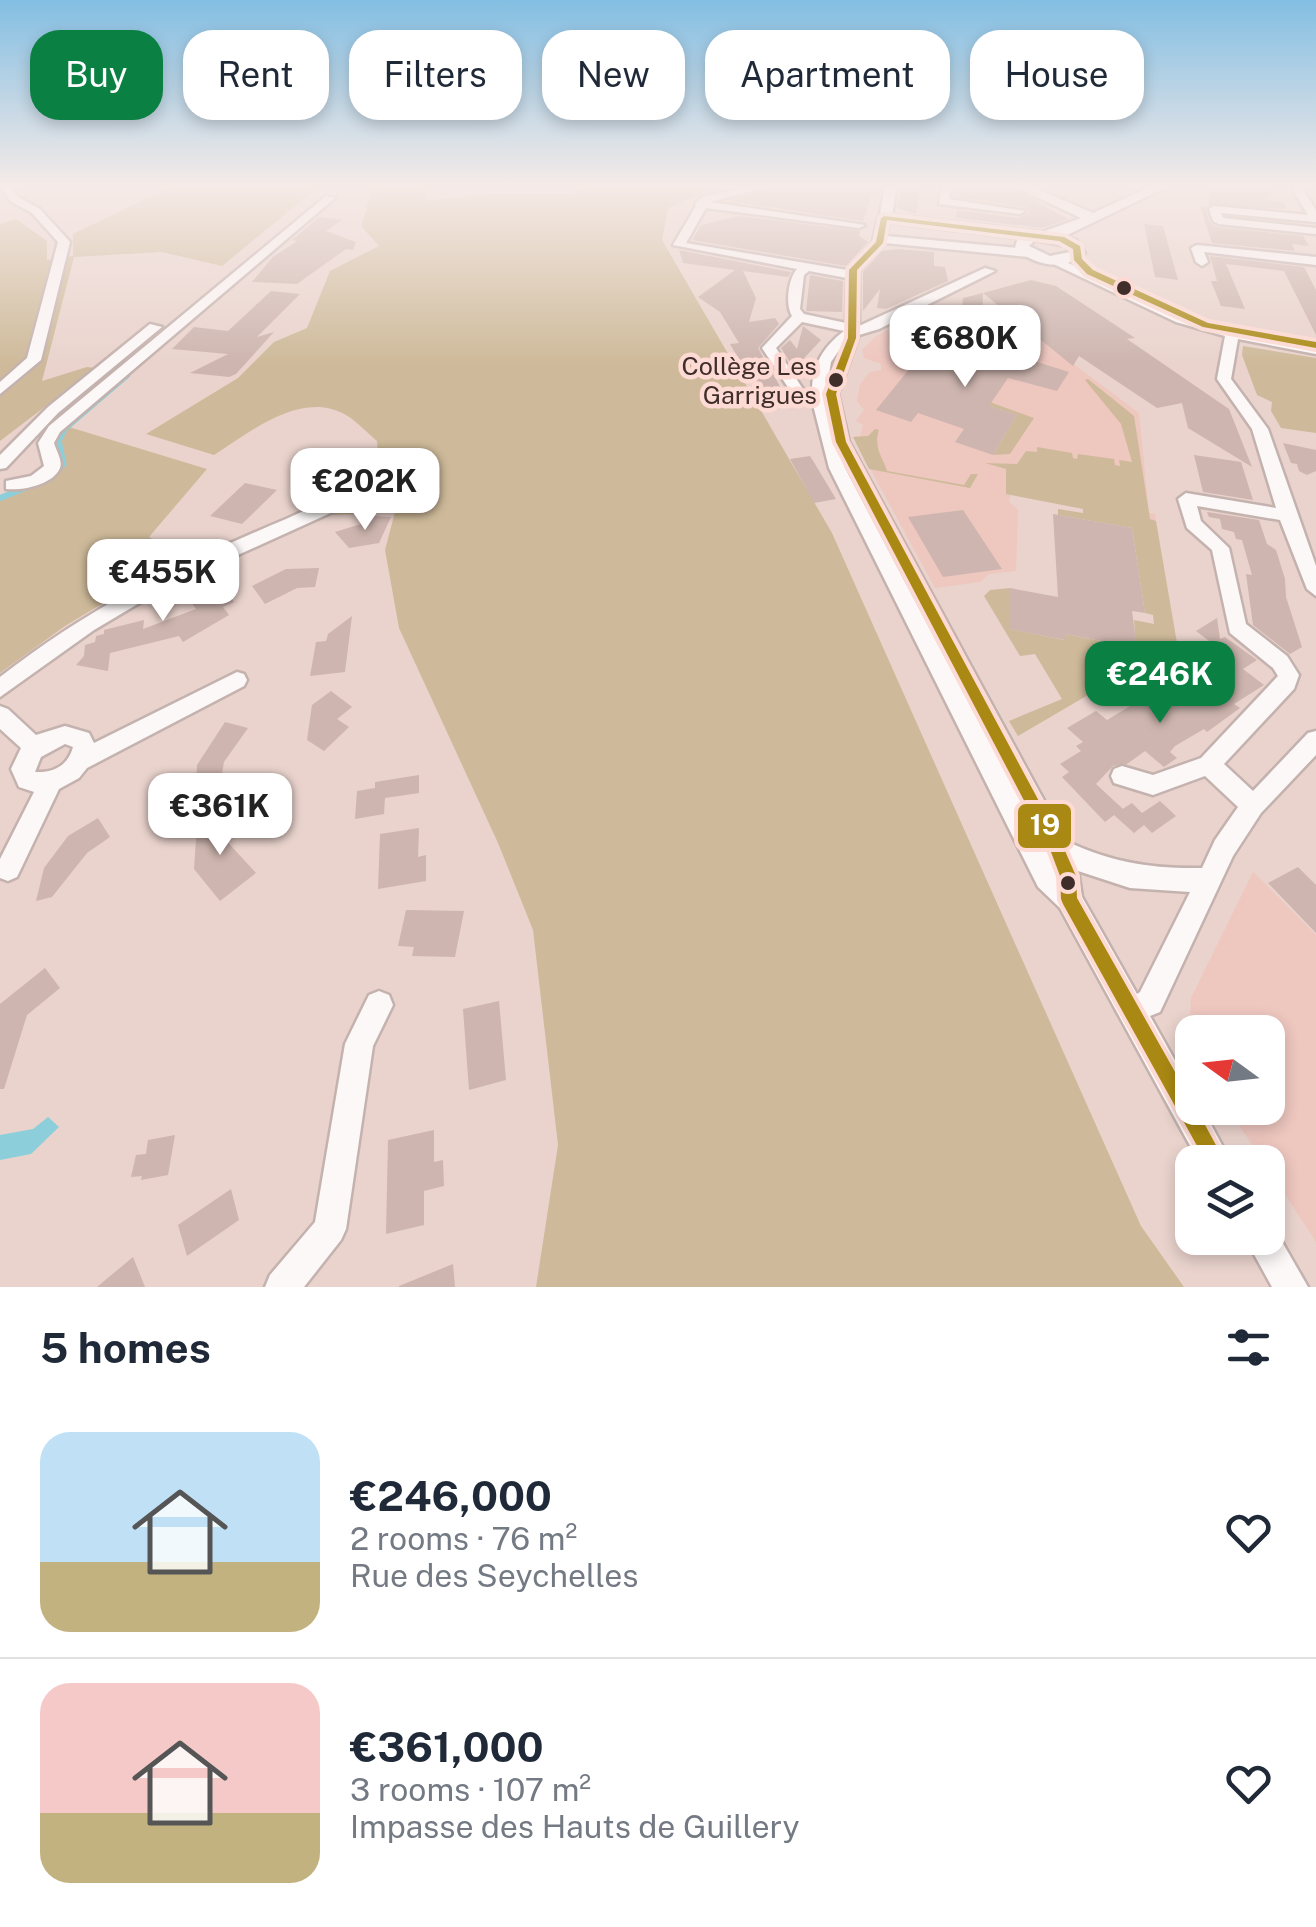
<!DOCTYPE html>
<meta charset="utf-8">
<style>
body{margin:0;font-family:"Public Sans",sans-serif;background:#f6f6f7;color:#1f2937;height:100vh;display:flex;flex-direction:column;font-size:38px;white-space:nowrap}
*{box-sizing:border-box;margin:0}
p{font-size:32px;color:#747a83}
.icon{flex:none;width:55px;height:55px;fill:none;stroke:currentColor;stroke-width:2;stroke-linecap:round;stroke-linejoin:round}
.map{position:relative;height:1287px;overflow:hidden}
.side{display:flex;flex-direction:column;background:#fff;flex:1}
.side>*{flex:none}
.guide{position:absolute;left:30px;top:30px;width:1258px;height:90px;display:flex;gap:20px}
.needle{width:65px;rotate:285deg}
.tools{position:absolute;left:1175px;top:1015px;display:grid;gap:20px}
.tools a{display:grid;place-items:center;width:110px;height:110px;border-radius:20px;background:#fff;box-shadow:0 5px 15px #0003;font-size:50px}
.price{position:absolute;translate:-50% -85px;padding:0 22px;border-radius:20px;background:#fff;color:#222;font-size:32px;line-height:65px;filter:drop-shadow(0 2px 5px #0008)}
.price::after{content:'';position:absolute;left:50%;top:60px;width:30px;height:22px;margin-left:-15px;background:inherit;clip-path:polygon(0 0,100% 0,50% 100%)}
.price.active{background:#0b8043;color:#fff}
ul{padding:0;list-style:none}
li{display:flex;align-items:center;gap:30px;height:250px;padding:0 40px}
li+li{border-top:2px solid #e0e1e3}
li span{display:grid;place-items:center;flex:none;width:280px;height:200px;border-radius:30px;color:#555}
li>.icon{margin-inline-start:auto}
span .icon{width:120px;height:120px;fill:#fffc;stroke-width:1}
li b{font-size:42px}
h2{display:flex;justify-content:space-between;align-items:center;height:120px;padding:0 40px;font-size:42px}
.chip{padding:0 35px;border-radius:30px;background:#fff;box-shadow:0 5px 15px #0003;font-size:35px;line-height:90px}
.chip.active{background:#0b8043;color:#fff}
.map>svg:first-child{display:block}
.built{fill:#eec7bf}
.green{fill:#ceba9a}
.water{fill:#8cceda}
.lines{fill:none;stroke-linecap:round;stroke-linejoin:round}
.stream-far1{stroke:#8cceda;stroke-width:5}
.stream{stroke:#8cceda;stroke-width:6}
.building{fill:#ceb5af}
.minor-casing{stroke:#c4b2ae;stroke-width:5}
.major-casing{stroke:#c4b2ae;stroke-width:5}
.minor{fill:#fcf8f8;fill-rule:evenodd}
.major{fill:#fcf8f8;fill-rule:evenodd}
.bus-1-casing{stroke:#fddad3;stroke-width:8}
.bus-1{fill:#a98913;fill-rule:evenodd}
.bus-dot{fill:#3f2e2a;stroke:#fddad3;stroke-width:4}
.labels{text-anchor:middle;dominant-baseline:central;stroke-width:9;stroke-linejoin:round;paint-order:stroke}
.far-bus-label{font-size:25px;fill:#3f2e2a;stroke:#fddad3;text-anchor:end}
.line-badge{stroke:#fddad3;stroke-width:4}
.badge-label{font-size:28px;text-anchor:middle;font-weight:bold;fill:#fff}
</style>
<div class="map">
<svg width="1316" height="1287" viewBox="0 0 1316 1287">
<rect width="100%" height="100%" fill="#ead3cd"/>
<path class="built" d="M1015 320 1139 413 1149 513 1155 514 1156 521 1010 495 1009 502 1018 510 1016 571 989 574 980 582 935 588 853 437 860 436 863 425 856 421 864 410 857 401 860 384 870 372 881 370V364L864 358 862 350 876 336 905 321 996 347Z
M1253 872 1316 935V1242L1268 1168V1162H1264L1227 1108H1268V1032H1192V1037L1190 1026 1191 998Z"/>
<path class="green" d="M176 184H322L222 266 162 252 74 257 42 381 87 367 96 368 0 441V224L16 219 47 241V260L73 256V234Z
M374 184H423L427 201 490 194H571L590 184H722L668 208 662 240 832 533 1141 1226 1184 1287H536L558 1145 533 930 498 843 399 628 385 550 395 512 333 515 330 502 380 479 377 441C367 433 358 422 346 415 302 389 250 432 214 455L146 434 238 378 274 342 307 328 330 271 379 246 361 226Z
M1243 346 1316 358V433L1281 428 1271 411 1272 402 1257 395 1242 355Z
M1088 379 1134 416 1150 519 1156 521 1177 643 1018 736 1009 721 1062 699 1035 654 1020 656 984 596 990 590 1010 588V629L1064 640 1065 634 1136 648 1134 620 1154 624 1153 615 1145 613 1132 528 1058 515V509L1083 513V509L1006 494V469L985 463 1017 464 1026 451 1037 452V447L1072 453 1073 458 1077 459 1078 454 1114 459 1115 465 1120 466 1119 460 1132 462 1121 424 1085 380Z
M984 400 1034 418 1010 454 993 455 1017 415 982 404Z
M69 427 207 469 149 537 180 557 65 626 0 673V499C36 484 73 490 60 439Z
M875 429 879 430C873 447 883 458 887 471L964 485 971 474H978L970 488 869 469 853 437 868 436Z"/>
<path class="water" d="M48 1117 59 1127 31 1154 0 1160V1135L33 1129Z"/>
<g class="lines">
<path class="stream-far1" d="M48 480 64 464 59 441 65 429 128 375"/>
<path class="stream" d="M0 498 50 478"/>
</g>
<path class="building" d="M785 184H850L881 187 879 198 872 194 863 221 729 201Z
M902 184H921L916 214 897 208Z
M960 184H1006L1068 219 1042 228 956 218 957 210 1020 218 1029 212 1026 207 959 197Z
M1210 184H1277L1266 200 1283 202 1287 209 1209 205Z
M1200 206 1206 207 1209 222 1217 227 1303 236 1309 246 1292 244 1295 251 1212 243Z
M739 216 860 231 859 236 868 242 846 266 692 240 701 225Z
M319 217 342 220 326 231 356 242 353 250 346 249 297 284 252 282 273 257 297 241 292 240Z
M1144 224 1163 226 1178 280 1155 277Z
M898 249 934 252V266L945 267 948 281 886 309 877 308 880 289 863 311V272L882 251Z
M679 250 791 272 788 277 743 271 756 298 749 322 775 318 779 324 758 348 789 402 766 405 730 344 739 343 720 312 698 297 735 270 683 263Z
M1210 256 1304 267 1316 290V335L1284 271 1226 264 1245 309 1221 306 1211 281H1217Z
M810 275 843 281 842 312 806 311Z
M1031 280 1056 286 1135 338 1127 339 1229 409 1252 467 1188 428 1182 403 1157 408 1079 356 1073 366 983 293Z
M271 291 300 294 257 337 274 332 236 374 229 377 190 373 228 354 172 349 194 327 228 331Z
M983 293 982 320 954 317 962 308 963 298Z
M803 326 821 340 794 369 781 348 790 340 797 349Z
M936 336 1005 356 1008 353 1069 372 1057 391 1008 378 989 406 1017 415 993 455 955 442 964 429 918 413 911 422 876 410Z
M1283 443 1316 450V471L1307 475 1299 471 1297 464 1291 463Z
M1194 455 1241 462 1253 500 1203 492Z
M810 456 815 464 836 499 814 503 790 459Z
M245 483 277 490 242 524 210 516Z
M963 510 1002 569 943 577 908 517Z
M1207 512 1259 520 1267 544 1276 550 1285 579 1286 597 1302 647 1290 654 1253 625 1246 574 1252 575 1242 540 1236 539 1234 532 1222 529 1220 519 1209 517Z
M1053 514 1132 528 1145 613 1132 611 1137 648 1065 634V640L1009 629 1010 588 1058 597Z
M373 516 391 517 379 543 349 548 335 532 371 521Z
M319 568 315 587 297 588 265 604 252 586 286 569Z
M213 573 234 602 223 607 229 615 183 642 179 636 110 653 108 671 76 665 84 656 85 645 95 642 96 636 104 634V630L144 620 143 629 196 609 181 588Z
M352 616 345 672 310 676 316 642 326 641 328 634Z
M1217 618 1220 639 1225 637 1257 660 1243 669 1264 685 1234 704 1240 708 1207 732 1204 729 1175 746 1170 752 1177 758 1164 767 1145 751 1127 764 1113 766 1096 784 1123 809 1118 812 1132 803 1142 813 1160 801 1176 816 1152 833 1144 825 1134 833 1114 815 1105 822 1062 777 1069 772 1060 764 1081 751 1076 746 1083 742 1067 728 1096 711 1107 720 1170 682 1167 679 1193 663 1187 659 1213 644 1196 631Z
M331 691 352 707 337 719 349 727 324 751 307 740 312 705Z
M225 722 248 728 224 762 221 780 196 787 197 765Z
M419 775V793L385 798 384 814 355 819 357 791 375 788V782Z
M235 815 234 832 222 836 256 873 220 901 194 869 197 825Z
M98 818 110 837 87 853 52 897 36 901 44 868 68 836Z
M419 828 418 857 426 855V881L378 889 380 834Z
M1298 867 1316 885V933L1268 883Z
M406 910 464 911 455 957 412 956 414 947 398 946Z
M45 968 60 988 27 1015 4 1089H0V1004Z
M499 1001 506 1080 469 1090 463 1009Z
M434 1130V1162L443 1160 444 1186 424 1191V1225L386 1234 388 1140Z
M175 1135 168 1175 141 1180 142 1176 131 1177 136 1155 146 1154 148 1140Z
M231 1189 239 1220 187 1256 178 1225Z
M133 1257 145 1287H97Z
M453 1264 455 1287H399V1286Z"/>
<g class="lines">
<defs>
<path id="minor" d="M0 184H10L18 197 40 209 70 242 41 360 0 394V382L27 358 58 242 32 213 10 201Z
M761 184H781L710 202 865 225 859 228 706 208 686 243 847 270 873 242 878 218 884 215 890 218 886 236 1029 249 1035 253 1029 257 885 243 859 271V326L985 268 995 271 879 329 859 335 838 394 849 442 1066 841C1110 862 1152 869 1202 868L1215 840 1238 807 1205 776 1153 795 1114 783 1111 776 1114 769 1122 766 1153 775 1201 758 1278 676 1273 668 1230 633 1212 550 1187 528 1178 499 1186 493 1276 508 1252 429 1217 379 1225 336 1176 322 1045 260 1055 257 1186 316 1254 335 1316 346V354L1238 339 1231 379 1268 429 1316 566V596L1307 589 1280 520 1197 506 1201 521 1229 548 1246 624 1287 656 1299 675 1294 689 1224 764 1253 791 1308 733 1316 731V755L1261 813 1233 856 1160 1012 1150 1016 1192 1091V1108H1202L1231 1162H1199L1060 908 1038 887 829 468 812 401 793 395 762 348 792 316C785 305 788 279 797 269L673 245 696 206 695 204 702 197ZM809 271 847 278 846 323 804 314 800 309 804 275ZM802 322 844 331C823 347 812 365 812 392L803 389 776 348ZM842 346 827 386 831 362ZM842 460 853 481 988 740 845 468ZM1078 871 1130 888 1190 892 1140 992 1137 994 1082 897Z
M942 184H952L949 199 1025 211 1020 214 939 204Z
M1295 184H1305L1303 190 1316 210V222L1221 213 1223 218 1316 228V234L1219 224 1213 221 1209 209 1214 206 1308 215 1293 190Z
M326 196 335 198 60 432 54 443C56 450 63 461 60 468 53 485 21 491 6 489V481L31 476 44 466 38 443 49 426Z
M1197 245 1316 257V265L1204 252 1208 262 1202 266 1196 262 1191 248Z
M150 324 162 327 58 413 6 468 0 469V455L48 407Z
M384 477 390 478V486L163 589 94 630 0 697V677C94 604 177 565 286 519 318 505 351 487 384 477Z
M237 672 244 674 247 680 244 686 87 768 79 778 59 789 17 877 8 881 0 878V859L34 792 19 787 11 769 21 748 0 729V706L8 709 36 735 65 726 89 733 94 743ZM65 744 73 747C68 766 53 773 35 772L41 757Z
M379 991 389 995 393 1005 373 1046 346 1229 341 1240 304 1287H265L270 1275 315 1222 345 1044 369 995Z
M1268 1224 1273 1226 1308 1287H1272L1245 1238H1268Z"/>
<path id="major" d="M885 184H897L892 215 1042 232 1081 218 1009 184H1026L1093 213 1156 184H1173L1065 236 1076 240 1085 253C1065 272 1033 266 1015 247L1018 238 879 221ZM1035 240 1066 246 1070 252 1050 256 1029 246Z"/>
</defs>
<use href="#minor" class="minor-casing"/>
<use href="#major" class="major-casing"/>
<use href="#minor" class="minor"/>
<use href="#major" class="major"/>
<defs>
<path id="bus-1" d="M884 216 1064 237 1080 246 1082 259 1093 270 1208 323 1316 342V348L1203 327 1087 274 1074 260 1073 249 1059 241 887 220 883 243 857 270 856 338 836 394 846 442 1062 844 1076 876 1077 898 1192 1102V1108H1196L1225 1162H1206L1063 904 1061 899 1060 876 1051 852 836 442 826 394 848 338 849 270 876 242 881 218Z"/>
</defs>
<use href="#bus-1" class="bus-1-casing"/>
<use href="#bus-1" class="bus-1"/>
</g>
<linearGradient id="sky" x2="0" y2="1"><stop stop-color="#83bee2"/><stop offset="0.51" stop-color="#f6ebe8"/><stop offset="1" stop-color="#f6ebe8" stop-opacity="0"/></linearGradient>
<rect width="1316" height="364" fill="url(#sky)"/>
<g class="bus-dot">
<circle cx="1124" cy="288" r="9"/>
<circle cx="836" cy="380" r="9"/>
<circle cx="1068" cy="883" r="9"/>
</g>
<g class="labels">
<g class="far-bus-label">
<text x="817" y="366">Collège Les<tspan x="817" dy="29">Garrigues</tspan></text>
</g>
</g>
<rect class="line-badge" x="1016" y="802" width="57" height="48" rx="10" fill="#a98913"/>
<g class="badge-label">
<text x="1045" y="835">19</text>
</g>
</svg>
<div class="tools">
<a><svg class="needle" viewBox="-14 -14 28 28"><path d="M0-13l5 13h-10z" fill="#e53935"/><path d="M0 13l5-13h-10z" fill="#747a83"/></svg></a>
<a><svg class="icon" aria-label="layers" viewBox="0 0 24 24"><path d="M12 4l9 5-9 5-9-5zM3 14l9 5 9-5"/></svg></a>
</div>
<b class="price" style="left:965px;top:390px">€680K</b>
<b class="price" style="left:365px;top:533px">€202K</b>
<b class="price" style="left:163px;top:624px">€455K</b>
<b class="price active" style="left:1160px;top:726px">€246K</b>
<b class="price" style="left:220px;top:858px">€361K</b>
<div class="guide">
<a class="chip active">Buy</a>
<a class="chip">Rent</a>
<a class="chip">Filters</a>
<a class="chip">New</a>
<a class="chip">Apartment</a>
<a class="chip">House</a>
</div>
</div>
<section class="side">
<h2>5 homes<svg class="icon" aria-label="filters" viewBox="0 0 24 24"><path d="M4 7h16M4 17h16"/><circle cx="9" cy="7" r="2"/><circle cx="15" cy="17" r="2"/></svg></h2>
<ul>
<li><span style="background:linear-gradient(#bfe0f5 65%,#c2b280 0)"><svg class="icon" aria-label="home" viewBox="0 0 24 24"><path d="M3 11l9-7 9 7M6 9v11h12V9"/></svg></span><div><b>€246,000</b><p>2 rooms · 76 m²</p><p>Rue des Seychelles</p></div><svg class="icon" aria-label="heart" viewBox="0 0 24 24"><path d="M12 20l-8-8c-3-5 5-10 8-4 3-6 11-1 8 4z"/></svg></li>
<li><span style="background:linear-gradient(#f6c9c9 65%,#c2b280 0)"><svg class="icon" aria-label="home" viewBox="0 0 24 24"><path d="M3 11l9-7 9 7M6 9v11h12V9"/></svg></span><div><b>€361,000</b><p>3 rooms · 107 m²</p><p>Impasse des Hauts de Guillery</p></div><svg class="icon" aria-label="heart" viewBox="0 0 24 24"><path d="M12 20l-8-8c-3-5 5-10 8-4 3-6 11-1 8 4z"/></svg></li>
</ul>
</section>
